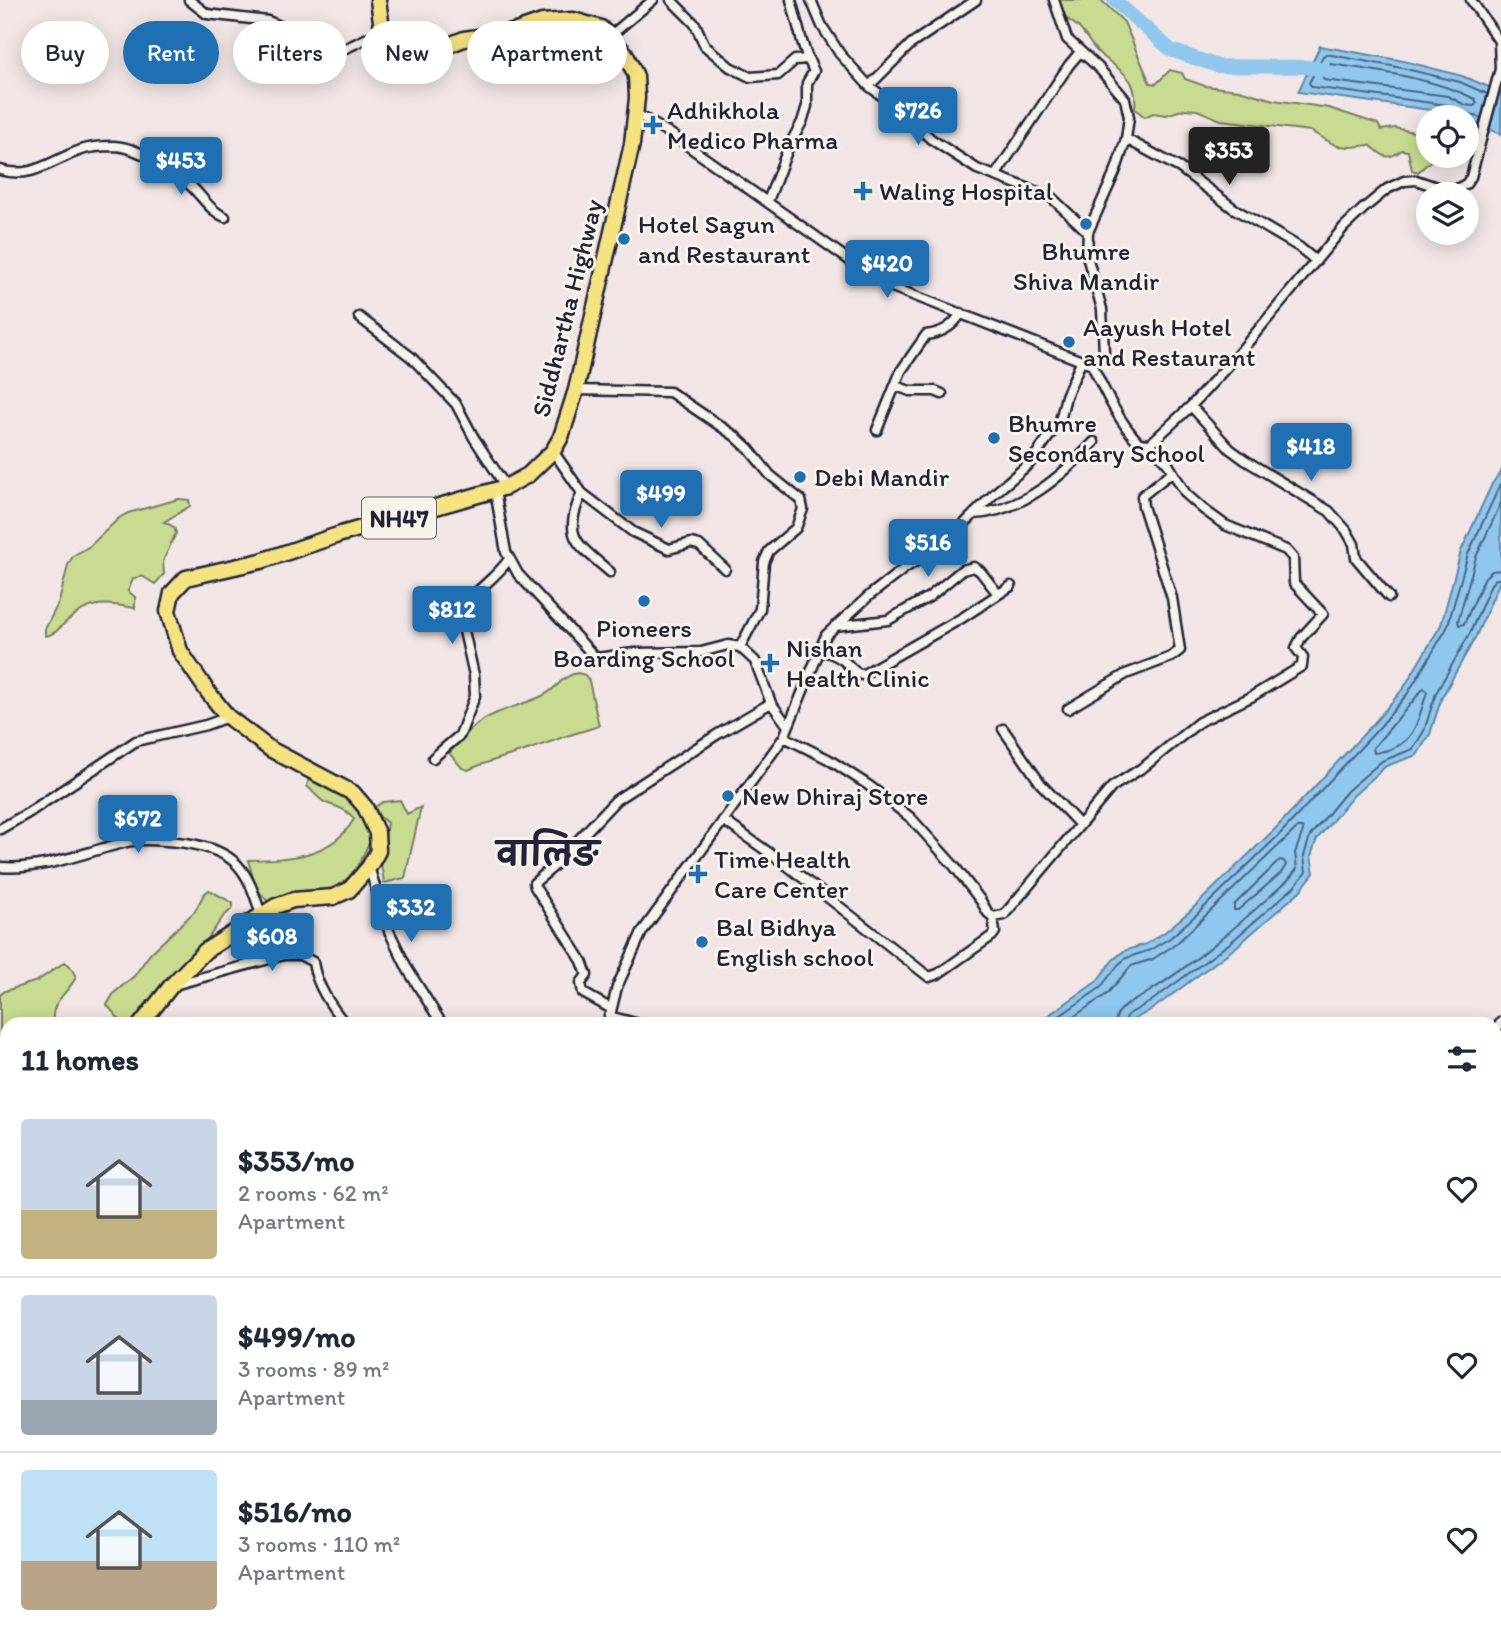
<!DOCTYPE html>
<meta charset="utf-8">
<style>
body{margin:0;font-family:Itim,"Playpen Sans Deva",sans-serif;background:#f2f2f3;color:#1f2937;height:100vh;display:flex;flex-direction:column;font-size:26px;white-space:nowrap}
*{box-sizing:border-box;margin:0}
p{font-size:23px;color:#747a83}
.icon{flex:none;width:38px;height:38px;fill:none;stroke:currentColor;stroke-width:2;stroke-linecap:round;stroke-linejoin:round}
.map{position:relative;flex:1;overflow:hidden}
.side{position:absolute;left:0px;top:1017px;width:1502px;height:625px;display:flex;flex-direction:column;background:#fff;border-radius:21px 21px 0 0;box-shadow:0 4px 18px #0003}
.side>*{flex:none}
.banner{position:absolute;left:21px;top:21px;width:700px;height:63px;display:flex;gap:14px}
.fabs{position:absolute;left:1416px;top:105px;display:grid;gap:14px}
.fabs a{display:grid;place-items:center;width:63px;height:63px;border-radius:50%;background:#fff;box-shadow:0 4px 18px #0003;font-size:35px}
.price{position:absolute;translate:-50% -60px;padding:0 16px;border-radius:7px;background:#1f6fb2;color:#fff;font-size:23px;line-height:46px;filter:drop-shadow(0 2px 4px #0008)}
.price::after{content:'';position:absolute;left:50%;top:42px;width:21px;height:16px;margin-left:-10px;background:inherit;clip-path:polygon(0 0,100% 0,50% 100%)}
.price.selected{background:#222;color:#fff}
ul{padding:0;list-style:none}
li{display:flex;align-items:center;gap:21px;height:175px;padding:0 21px}
li+li{border-top:2px solid #e0e1e3}
li span{display:grid;place-items:center;flex:none;width:196px;height:140px;border-radius:7px;color:#555}
li>.icon{margin-inline-start:auto}
span .icon{width:84px;height:84px;fill:#fffc;stroke-width:1}
li b{font-size:30px}
h2{display:flex;justify-content:space-between;align-items:center;height:84px;padding:0 21px;font-size:30px}
.tag{padding:0 24px;border-radius:32px;background:#fff;box-shadow:0 4px 18px #0003;font-size:24px;line-height:63px}
.tag.selected{background:#1f6fb2;color:#fff}
.map>svg:first-child{display:block}
.green{fill:#c8db90;stroke:#757e66;stroke-width:2}
.water{fill:#8fc7ed;stroke:#6385a6;stroke-width:2}
.lines{fill:none;stroke-linecap:round;stroke-linejoin:round}
.shore{stroke:#4e6482;stroke-width:2}
.river{stroke:#8fc7ed;stroke-width:14}
.minor-casing{stroke:#22223b;stroke-width:13}
.trunk-casing{stroke:#22223b;stroke-width:19}
.minor{stroke:#f7f3e8;stroke-width:8}
.trunk{stroke:#f5e382;stroke-width:14}
.poi-dot{fill:#1f6fb2;stroke:#f7f3e8;stroke-width:2.5}
.labels{text-anchor:middle;dominant-baseline:central;stroke-width:6;stroke-linejoin:round;paint-order:stroke}
.shield{fill:#f7f3e8;stroke:#62616f;stroke-width:2}
.shield-label{font-size:24px;font-weight:bold;fill:#22223b}
.poi-label{font-size:26px;fill:#22223b;stroke:#f7f3e8;text-anchor:start}
.street-label{font-size:26px;fill:#22223b;stroke:#f7f3e8}
.district-label{font-size:33px;font-weight:bold;fill:#22223b;stroke:#f7f3e8}
</style>
<div class="map">
<svg width="1501" height="1641" viewBox="0 0 1501 1641">
<rect width="100%" height="100%" fill="#f1e6e5"/>
<filter id="ink" filterUnits="userSpaceOnUse"><feTurbulence type="fractalNoise" baseFrequency=".0143" numOctaves="2"/><feDisplacementMap in="SourceGraphic" scale="14" xChannelSelector="R" yChannelSelector="G"/><feConvolveMatrix kernelMatrix="1 2 1 2 8 2 1 2 1" color-interpolation-filters="sRGB"/></filter>
<g filter="url(#ink)">
<path class="green" d="M1057 0H1101L1124 22 1150 83 1156 84 1170 70 1182 73 1185 79 1205 86 1239 90 1274 100 1329 108 1378 124 1381 130 1395 128 1428 135V156H1436L1418 172 1412 170 1408 151 1402 150C1386 162 1384 156 1370 145L1351 147 1337 146 1310 131 1221 120 1197 110 1185 109 1166 115 1153 113 1145 117 1135 109C1138 76 1121 72 1100 54 1091 47 1087 36 1079 28 1067 16 1060 21 1057 0Z
M179 499 189 500 190 506 164 522 174 527 176 533 163 561 164 574 155 584 142 576 133 579 128 591 135 597V608C107 603 91 600 67 621 60 627 55 635 45 636V629L59 602 68 565 73 556 90 546 119 518 128 513Z
M578 673 585 675 589 681 599 726C578 732 557 739 536 747 514 755 490 760 468 770L462 768 449 753C458 744 466 733 476 725 495 710 521 706 542 696 556 690 562 675 578 673Z
M310 774 361 806 371 839C366 848 362 860 356 869 336 897 299 898 269 903L256 888 248 860C287 859 332 858 354 819 347 808 335 807 324 802 318 798 312 791 307 786Z
M400 800 407 814 421 807 405 878 384 883 381 864 387 823 379 816 375 807 383 802Z
M209 890 233 903V908L223 917 204 944 175 971 133 1024H123L107 1005 114 993 134 976 150 954 195 911 204 894Z
M65 962 70 966 76 977C68 994 48 1003 54 1024H7V1063L0 1067V995L5 991 37 981Z"/>
<path class="water" d="M1320 46 1404 61 1462 76 1501 92V134L1467 120 1466 117H1459L1445 112 1298 92Z
M1501 471V579L1476 636 1442 697 1430 734 1417 755 1386 766 1353 796 1317 839 1311 856 1314 873 1300 891 1235 948 1154 1008 1126 1024H1036L1096 982 1113 960 1124 951 1146 944 1165 932 1191 910 1275 829 1374 723 1403 689 1441 625 1461 551 1492 484Z
M308 1634H443V1635L425 1641H282Z"/>
<g class="lines">
<path class="shore" d="M1330 64C1378 71 1432 78 1475 99L1477 103 1474 106 1465 105 1448 96 1324 80 1322 75Z
M1481 118 1469 114 1461 115 1455 108 1447 105 1312 87 1309 83 1323 56 1326 54 1402 68 1460 82 1487 94
M1501 503 1476 557 1458 621 1459 625 1464 624 1485 577 1492 571 1501 570
M1424 688 1427 692C1416 726 1414 748 1374 753L1373 748Z
M1280 860 1284 861 1286 865 1281 873 1238 910H1234V905Z
M1048 1024 1100 988 1118 965 1126 958 1150 950 1170 938 1196 915 1280 834 1379 728 1408 693 1447 628 1468 554 1501 483
M1063 1024 1107 994 1131 966 1153 959 1176 944 1297 828H1302L1303 831 1295 853 1297 869 1288 880C1243 921 1196 963 1144 995 1131 1003 1116 1007 1115 1024
M1124 1024 1127 1015 1150 1002 1230 943 1294 887 1306 872 1304 856 1310 836 1347 791 1382 761 1413 749 1424 731 1436 693 1470 633 1491 584 1496 579H1501"/>
<path class="river" d="M1114 0 1171 50 1218 66 1308 67 1325 70"/>
<defs>
<path id="minor" d="M189 0 207 14 268 21 340 51 382 31
M671 0 695 24 705 46 730 67 750 77 778 75 795 60 807 59
M811 0 822 26 840 54 869 86 898 108 931 139 977 169 1051 197 1088 232
M1054 0 1067 39 1098 67 1125 99 1129 117 1126 139 1116 170 1088 232 1087 256 1102 309 1104 354 1092 365
M610 36 653 0
M869 86 911 44 976 0
M635 113 671 134 866 272 892 287 1092 365C1105 392 1118 420 1139 443L1150 444 1191 406 1234 359 1344 227 1363 209 1387 189 1404 181 1416 180 1451 192 1466 184 1471 177 1500 69 1499 41 1471 0
M1126 139 1180 168 1233 208 1299 247 1316 261
M0 170C32 180 54 159 81 150 90 147 104 146 114 146 137 147 173 169 190 185 202 196 210 211 225 217
M995 176 1069 65 1080 52
M768 201 789 146 802 122 807 106V83L814 71C802 49 798 24 791 0
M359 317 411 357 456 404 474 438 506 487
M896 386 910 391H935L942 394
M576 390 670 392 735 436 749 449 770 475 801 500 803 509 796 528 769 551 764 562 760 609 740 647 755 661 771 703 788 726
M1191 406 1230 449 1245 460 1329 511 1346 530 1354 544 1356 558 1389 597
M877 430 901 371 926 335C942 333 953 327 961 313
M553 451 582 493C561 538 578 544 610 572
M495 491 506 552 518 574 593 655 597 658 634 653 701 652 728 645 740 647
M582 493 633 532 669 549 691 543 699 545 725 569
M974 514C1023 511 1062 476 1094 442
M835 626 888 620 929 597 962 570 974 567 980 571 998 594
M819 650C828 652 835 654 843 660 850 666 853 672 862 675L962 618 1011 586
M1068 709 1126 674 1171 657 1180 650 1172 598 1143 506 1142 496 1172 472
M1003 729 1041 784 1079 824
M784 737 828 759 868 785 911 818 955 867 981 901 988 913 993 917 1004 915 1112 787 1145 766 1199 722 1251 697 1302 666 1303 657 1296 648 1301 638 1323 614 1294 583 1293 558 1286 550 1225 525 1203 509 1186 494 1168 464 1150 444
M433 758 460 735 475 696 474 675 460 613C472 591 495 580 509 559
M723 820 789 867 929 977 938 974 992 936 995 932 993 917
M0 829 28 813 136 741 206 725 228 717
M0 867C46 871 88 850 132 841 149 838 170 841 186 843 237 851 247 869 261 915
M369 867 389 931 408 970 442 1024
M174 985 284 955H300L313 962C316 985 331 1006 345 1024
M610 1008 583 993 581 983 587 975 582 961 535 887 534 883 552 868 616 800 718 734 771 703
M609 1016 639 1024
M608 1024 617 987 642 932 784 737 826 635 870 595 905 568 942 546 995 493 1030 463 1060 421 1066 396 1082 360
M1494 1034 1501 1022
M1501 1182 1495 1185 1501 1187
M1494 1244 1501 1246
M0 1299 7 1300
M0 1385 7 1393
M0 1512 7 1515
M631 1634 635 1641
M217 1641 244 1634"/>
<path id="trunk" d="M141 1024 171 986 205 951 276 906 293 900 333 897 349 890 369 867 378 851 377 833 365 807 353 793 270 749 228 717 208 692 180 651 168 611 172 593 186 578 261 561 341 534 506 487 528 475 553 451 561 437 576 390 632 144 637 98 636 76 625 53 601 28 573 20 542 22 513 32 464 39 431 52 408 66 398 65 390 57 384 42 378 0
M28 1641 40 1634"/>
</defs>
<use href="#minor" class="minor-casing"/>
<use href="#trunk" class="trunk-casing"/>
<use href="#minor" class="minor"/>
<use href="#trunk" class="trunk"/>
</g>
</g>
<g class="poi-dot">
<path d="M649.5 114.5h7v7h7v7h-7v7h-7v-7h-7v-7h7z"/>
<path d="M859.5 180.5h7v7h7v7h-7v7h-7v-7h-7v-7h7z"/>
<circle cx="1086" cy="224" r="7"/>
<circle cx="624" cy="239" r="7"/>
<circle cx="1069" cy="342" r="7"/>
<circle cx="994" cy="438" r="7"/>
<circle cx="800" cy="477" r="7"/>
<circle cx="644" cy="601" r="7"/>
<path d="M766.5 652.5h7v7h7v7h-7v7h-7v-7h-7v-7h7z"/>
<circle cx="728" cy="796" r="7"/>
<path d="M694.5 863.5h7v7h7v7h-7v7h-7v-7h-7v-7h7z"/>
<circle cx="702" cy="942" r="7"/>
</g>
<g class="labels">
<rect class="shield" x="362" y="497.5" width="74" height="41" rx="5"/>
<g class="shield-label">
<text x="399" y="518">NH47</text>
</g>
<g class="poi-label">
<text x="667" y="110">Adhikhola<tspan x="667" dy="30">Medico Pharma</tspan></text>
<text x="879" y="191">Waling Hospital</text>
<text x="638" y="224">Hotel Sagun<tspan x="638" dy="30">and Restaurant</tspan></text>
<text x="1086" y="251" text-anchor="middle">Bhumre<tspan x="1086" dy="30">Shiva Mandir</tspan></text>
<text x="1083" y="327">Aayush Hotel<tspan x="1083" dy="30">and Restaurant</tspan></text>
<text x="1008" y="423">Bhumre<tspan x="1008" dy="30">Secondary School</tspan></text>
<text x="814" y="477">Debi Mandir</text>
<text x="644" y="628" text-anchor="middle">Pioneers<tspan x="644" dy="30">Boarding School</tspan></text>
<text x="786" y="648">Nishan<tspan x="786" dy="30">Health Clinic</tspan></text>
<text x="742" y="796">New Dhiraj Store</text>
<text x="714" y="859">Time Health<tspan x="714" dy="30">Care Center</tspan></text>
<text x="716" y="927">Bal Bidhya<tspan x="716" dy="30">English school</tspan></text>
</g>
<g class="street-label">
<text transform="translate(567 308) rotate(-76)">Siddhartha Highway</text>
</g>
<g class="district-label">
<text x="548" y="853">वालिङ</text>
</g>
</g>
</svg>
<div class="fabs">
<a><svg class="icon" aria-label="locate" viewBox="0 0 24 24"><circle cx="12" cy="12" r="6"/><path d="M12 2v4M12 18v4M2 12h4M18 12h4"/></svg></a>
<a><svg class="icon" aria-label="layers" viewBox="0 0 24 24"><path d="M12 4l9 5-9 5-9-5zM3 14l9 5 9-5"/></svg></a>
</div>
<b class="price" style="left:918px;top:147px">$726</b>
<b class="price selected" style="left:1229px;top:187px">$353</b>
<b class="price" style="left:181px;top:197px">$453</b>
<b class="price" style="left:887px;top:300px">$420</b>
<b class="price" style="left:1311px;top:483px">$418</b>
<b class="price" style="left:661px;top:530px">$499</b>
<b class="price" style="left:928px;top:579px">$516</b>
<b class="price" style="left:452px;top:646px">$812</b>
<b class="price" style="left:138px;top:855px">$672</b>
<b class="price" style="left:411px;top:944px">$332</b>
<b class="price" style="left:272px;top:973px">$608</b>
<div class="banner">
<a class="tag">Buy</a>
<a class="tag selected">Rent</a>
<a class="tag">Filters</a>
<a class="tag">New</a>
<a class="tag">Apartment</a>
</div>
<section class="side">
<h2>11 homes<svg class="icon" aria-label="filters" viewBox="0 0 24 24"><path d="M4 7h16M4 17h16"/><circle cx="9" cy="7" r="2"/><circle cx="15" cy="17" r="2"/></svg></h2>
<ul>
<li><span style="background:linear-gradient(#c9d6e8 65%,#c2b280 0)"><svg class="icon" aria-label="home" viewBox="0 0 24 24"><path d="M3 11l9-7 9 7M6 9v11h12V9"/></svg></span><div><b>$353/mo</b><p>2 rooms · 62 m²</p><p>Apartment</p></div><svg class="icon" aria-label="heart" viewBox="0 0 24 24"><path d="M12 20l-8-8c-3-5 5-10 8-4 3-6 11-1 8 4z"/></svg></li>
<li><span style="background:linear-gradient(#c9d6e8 75%,#9aa5b1 0)"><svg class="icon" aria-label="home" viewBox="0 0 24 24"><path d="M3 11l9-7 9 7M6 9v11h12V9"/></svg></span><div><b>$499/mo</b><p>3 rooms · 89 m²</p><p>Apartment</p></div><svg class="icon" aria-label="heart" viewBox="0 0 24 24"><path d="M12 20l-8-8c-3-5 5-10 8-4 3-6 11-1 8 4z"/></svg></li>
<li><span style="background:linear-gradient(#bfe0f5 65%,#b9a48a 0)"><svg class="icon" aria-label="home" viewBox="0 0 24 24"><path d="M3 11l9-7 9 7M6 9v11h12V9"/></svg></span><div><b>$516/mo</b><p>3 rooms · 110 m²</p><p>Apartment</p></div><svg class="icon" aria-label="heart" viewBox="0 0 24 24"><path d="M12 20l-8-8c-3-5 5-10 8-4 3-6 11-1 8 4z"/></svg></li>
</ul>
</section>
</div>
